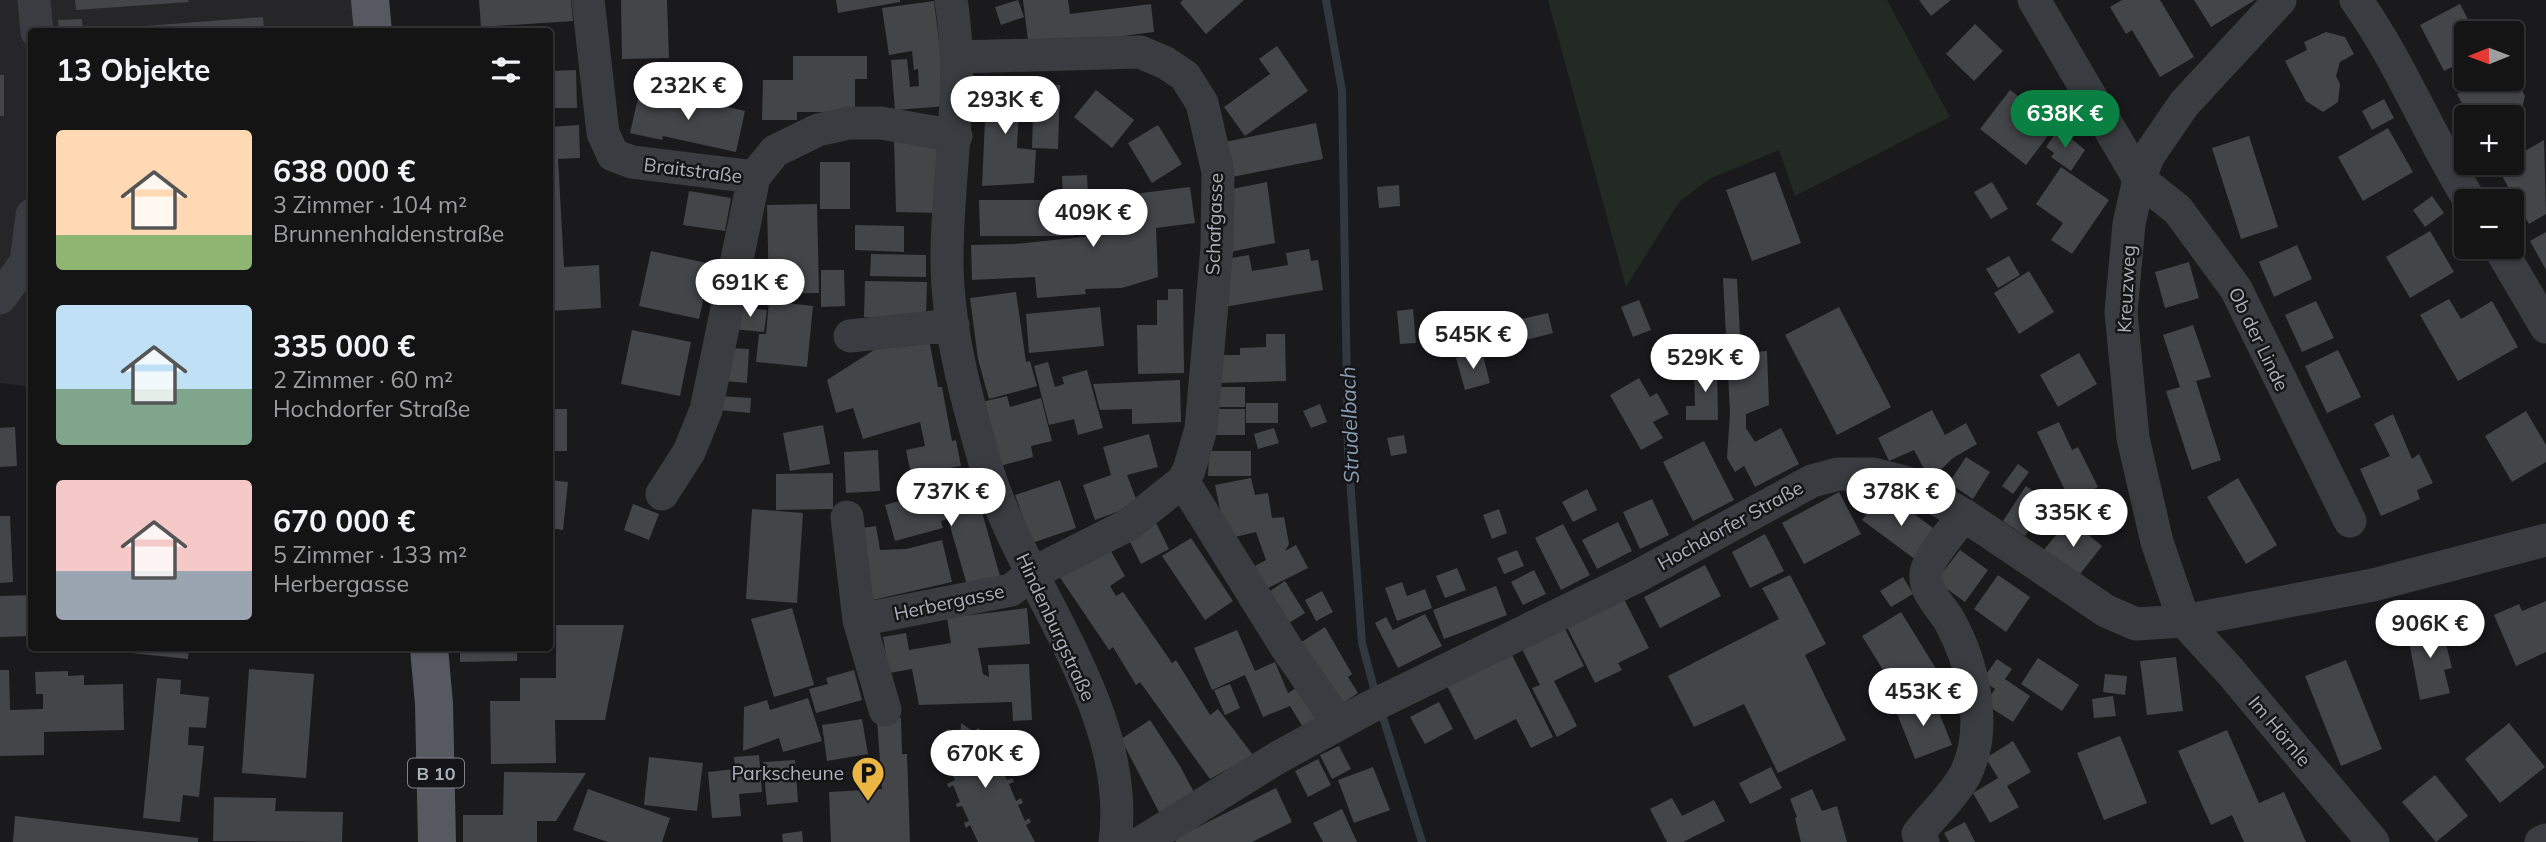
<!DOCTYPE html>
<html lang="de">
<meta charset="utf-8">
<style>
body{margin:0;font-family:Mulish,sans-serif;background:#212122;color:#f1f3f6;height:100vh;display:flex;flex-direction:column;font-size:26px;white-space:nowrap}
*{box-sizing:border-box;margin:0}
p{font-size:23px;color:#9d9ea0}
.icon{flex:none;width:38px;height:38px;fill:none;stroke:currentColor;stroke-width:2;stroke-linecap:round;stroke-linejoin:round}
.map{position:relative;flex:1;overflow:hidden}
.drawer{position:absolute;left:28px;top:28px;width:525px;height:623px;display:flex;flex-direction:column;background:#141415;border-radius:7px;box-shadow:0 2px 5px #0004,0 0 0 2px #333334}
.drawer>*{flex:none}
.needle{width:46px;rotate:269deg}
.buttons{position:absolute;left:2454px;top:21px;display:grid;gap:14px}
.buttons a{display:grid;place-items:center;width:70px;height:70px;border-radius:7px;background:#141415;box-shadow:0 2px 5px #0004,0 0 0 2px #333334;font-size:35px}
.price{position:absolute;translate:-50% -60px;padding:0 16px;border-radius:24px;background:#fff;color:#222;font-size:23px;line-height:46px;filter:drop-shadow(0 2px 4px #0008)}
.price::after{content:'';position:absolute;left:50%;top:42px;width:21px;height:16px;margin-left:-10px;background:inherit;clip-path:polygon(0 0,100% 0,50% 100%)}
.price.active{background:#0b8043;color:#fff}
ul{padding:0;list-style:none}
li{display:flex;align-items:center;gap:21px;height:175px;padding:0 28px}
li span{display:grid;place-items:center;flex:none;width:196px;height:140px;border-radius:7px;color:#555}
li>.icon{margin-inline-start:auto}
span .icon{width:84px;height:84px;fill:#fffc;stroke-width:1}
li b{font-size:30px}
h2{display:flex;justify-content:space-between;align-items:center;height:84px;padding:0 28px;font-size:30px}
.map>svg:first-child{display:block}
.built{fill:#262629}
.green{fill:#222a23}
.lines{fill:none;stroke-linecap:round;stroke-linejoin:round}
.stream{stroke:#303940;stroke-width:8}
.building{fill:#444549}
.minor{stroke:#3b3c41;stroke-width:33}
.major{stroke:#575960;stroke-width:38}
.labels{text-anchor:middle;dominant-baseline:central;stroke-width:5;stroke-linejoin:round;paint-order:stroke}
.shield{fill:#151517;stroke:#7f828a;stroke-width:2}
.shield-label{font-size:18px;font-weight:bold;fill:#adb1bb}
.street-label{font-size:19px;fill:#adb1bb;stroke:#151517}
.poi-label{font-size:19px;fill:#adb1bb;stroke:#151517;text-anchor:end}
.water-label{font-size:21px;font-style:italic;fill:#869eb4;stroke:#151517}
</style>
<div class="map">
<svg width="2546" height="842" viewBox="0 0 2546 842">
<rect width="100%" height="100%" fill="#1a1a1c"/>
<path class="built" d="M0 0H362L366 31 32 32 31 387 0 383Z"/>
<path class="green" d="M1548 0H1887L1950 117 1795 196 1779 150 1709 179 1679 202 1626 287Z"/>
<g class="lines">
<path class="stream" d="M1326 0 1342 91 1348 451 1362 643 1376 696
M1381 711 1422 842"/>
</g>
<path class="building" d="M75 0H188L189 2 76 10Z
M479 0H571L573 21 481 27Z
M621 0H667L669 58 622 59Z
M836 0H900V2L838 13Z
M1018 0 1024 17 1001 25 995 7Z
M1023 0H1068L1070 14 1151 4 1154 32 1029 48Z
M1183 0H1244L1206 34 1180 3Z
M1919 0H1951L1931 16Z
M2122 0H2160L2194 57 2160 77 2132 30 2126 34 2110 7Z
M2194 0H2255L2211 27Z
M934 1 947 106 895 110 891 60 907 59 910 87 919 86 918 69 914 70 912 51 889 55 882 8Z
M2460 4 2475 33H2466V60L2444 71 2420 25Z
M263 17 264 32H133L132 27Z
M82 19 83 32H59L58 20Z
M1975 24 2003 51 1974 81 1946 54Z
M2326 32 2345 37 2354 54 2340 62 2336 76 2340 84 2338 102 2323 112 2306 101 2285 61 2307 50 2304 42Z
M1277 46 1308 91 1245 136 1224 107 1270 74 1259 59Z
M793 56H867V79H855V112H797V120H762L763 80H793Z
M576 70 577 108H550V71Z
M2511 70 2525 96 2519 120 2511 123V117H2469L2457 94 2487 79H2511Z
M0 75H4V116H0Z
M987 76 1021 77 1017 148 1036 150 1034 183 982 186Z
M1034 84 1060 85 1058 149 1032 148Z
M1096 90 1134 120 1112 148 1074 117Z
M2010 90 2056 125 2026 165 1980 129Z
M639 94 671 102 672 94 745 111 736 152 663 136 662 140 630 133Z
M2384 99 2394 118 2372 130 2362 111Z
M1316 123 1323 159 1232 177 1225 142Z
M579 125 580 158 558 159 564 267 599 265 601 308 550 311V127Z
M1158 125 1182 164 1152 183 1128 143Z
M2059 128 2085 150 2071 171 2051 157 2054 153 2046 147Z
M2388 128 2413 172 2363 201 2338 157Z
M2249 136 2278 227 2241 239 2212 148Z
M894 138 943 139 941 213 896 212Z
M2544 140 2546 214 2529 224 2497 167 2511 163V159Z
M820 162H850V209H820Z
M2061 167 2109 200 2072 254 2051 240 2063 223 2036 204Z
M1775 172 1801 243 1752 261 1726 190Z
M1087 175 1088 197 1063 199 1062 176Z
M1267 182 1275 243 1230 252 1227 190Z
M1992 182 2008 209 1991 219 1974 192Z
M1399 185 1400 206 1379 208 1377 187Z
M1190 187 1195 223 1156 228 1158 277 1122 288 1085 289 1086 294 1037 298 1035 277 972 280 971 245 1015 244 1102 235 1101 208H1111L1110 197Z
M689 191 731 198 725 231 683 225Z
M2432 196 2444 213 2425 227 2413 210Z
M979 200H1074V236H980Z
M817 204 819 293 769 294 767 205Z
M855 225 904 226V252L855 250Z
M2430 231 2454 272 2410 298 2386 257Z
M2546 232V270L2530 241Z
M2297 245 2312 279 2274 297 2259 262Z
M1309 249 1311 261 1318 260 1323 290 1224 307 1226 259 1249 255 1252 271 1288 265 1286 253Z
M651 251 711 264 699 319 639 306Z
M871 254 926 255V277L870 276Z
M2009 256 2020 275 1998 288 1986 269Z
M2189 262 2199 298 2165 308 2155 272Z
M821 270H844L845 306 821 307Z
M2029 271 2054 312 2019 334 1994 293Z
M1723 278 1737 279 1741 353 1767 351 1769 405 1746 414V428L1755 442 1781 428 1799 464 1755 487 1744 466 1735 472 1727 458 1730 413Z
M865 281 927 282 926 319 864 317Z
M1168 289H1183L1184 373 1138 374 1137 325H1157V300H1168Z
M1016 292 1026 362 1030 361 1037 386 989 399 978 359 970 298Z
M2449 299 2461 319 2492 301 2518 347 2458 381 2420 315Z
M1639 300 1651 330 1633 337 1621 307Z
M769 301 813 306 807 367 756 362 759 334H766Z
M2316 301 2334 338 2302 352 2285 315Z
M735 306 767 310 764 332 733 329Z
M1100 307 1104 346 1029 353 1026 314Z
M1839 307 1891 407 1837 435 1785 335Z
M1413 309 1416 343 1400 344 1397 311Z
M1548 313 1553 333 1522 341 1517 320Z
M2193 325 2211 377 2196 381 2221 460 2192 470 2166 391 2180 387 2163 335Z
M632 330 691 342 680 396 621 384Z
M1266 334H1285L1286 381 1217 383V355H1240V348L1266 347Z
M929 339 938 387H942L952 441 956 440 961 466 911 475 906 450 925 446 920 422 863 439 853 408 836 413 827 380 874 350Z
M727 348 749 349 747 383 725 381Z
M2338 350 2361 397 2327 413 2305 366Z
M1482 352 1490 383 1465 390 1456 358Z
M2079 353 2097 384 2058 407 2040 375Z
M1048 362 1055 387 1064 384 1062 377 1087 370 1103 428 1078 435 1074 419 1049 425 1034 366Z
M1717 363 1718 420H1686V406H1695L1694 364Z
M1639 378 1650 397 1657 393 1669 414 1653 422 1663 438 1641 450 1610 395Z
M1180 380 1181 422 1132 424V409L1100 410 1093 384Z
M1213 387H1245V407H1213Z
M720 396 751 398 750 413 719 410Z
M1007 396 1010 407 1041 398 1052 441 1031 446 1033 457 1000 466 982 402Z
M1246 403H1278V423H1246Z
M1320 404 1327 422 1311 428 1303 411Z
M550 409H567V451H550Z
M1212 409H1245V435H1212Z
M1932 410 1945 435 1966 423 1977 444 1953 458 1930 480 1914 450 1889 461 1878 438Z
M2526 411 2546 445V462L2512 482 2485 436Z
M2393 414 2412 459 2419 454 2433 483 2417 490 2420 499 2381 516 2360 469 2390 456 2374 424Z
M2059 422 2072 450 2078 447 2098 487 2070 501 2037 432Z
M823 425 830 464 790 471 783 433Z
M15 427 17 466 0 467V428Z
M1274 428 1279 443 1258 449 1254 434Z
M1149 434 1158 467 1127 475 1138 504 1095 520 1083 485 1111 475 1103 447Z
M1404 435 1407 453 1391 456 1387 438Z
M1704 441 1734 500 1693 521 1663 462Z
M878 450 880 491 846 493 844 452Z
M1209 451H1251V476H1208Z
M1966 457 1990 472 1973 499 1949 483Z
M2018 464 2029 472 2013 494 2002 486Z
M833 473V509L776 510V474Z
M1251 478 1255 495 1268 493 1272 518 1284 517 1289 544 1285 551 1296 545 1308 568 1266 589 1255 566 1266 560 1256 532 1226 539 1215 485Z
M2238 478 2277 545 2246 564 2207 497Z
M550 480 568 482 563 530 550 528Z
M973 480 1002 583 969 592 948 519 941 521 943 528 895 541 885 505Z
M1060 480 1076 528 1032 543 1015 495Z
M2026 486 2048 501 2025 536 2003 521Z
M1587 489 1597 510 1573 522 1562 502Z
M1839 492 1861 534 1804 564 1782 523Z
M1652 499 1669 535 1640 549 1623 512Z
M1897 501 1937 531 1916 560 1862 520 1875 503 1888 513Z
M633 504 659 514 649 540 624 530Z
M752 509 803 513 797 603 746 599Z
M1499 509 1507 533 1492 539 1483 515Z
M0 516H10L13 582 0 583Z
M2069 519 2102 546 2077 578 2043 551Z
M1618 522 1632 551 1597 569 1582 540Z
M1156 523 1169 549 1141 564 1128 538Z
M1563 524 1590 575 1561 590 1535 538Z
M876 526 880 550 906 549 942 540 952 582 868 601 855 529Z
M1765 534 1784 571 1750 588 1732 552Z
M1191 538 1233 601 1205 620 1162 556Z
M1108 546 1125 576 1110 586 1116 596 1123 592 1172 663 1176 660 1210 715 1218 709 1253 755 1210 779 1140 682 1136 685 1113 647 1109 650 1059 576Z
M1517 550 1524 566 1504 574 1497 558Z
M1960 550 1988 570 1965 602 1936 581Z
M1705 565 1721 596 1660 628 1644 597Z
M1457 568 1466 590 1445 598 1436 576Z
M1534 570 1546 594 1523 605 1511 582Z
M1790 575 1826 644 1805 655 1846 740 1778 773 1744 704 1694 727 1668 676 1779 619 1762 588Z
M1998 575 2030 597 2006 632 1974 609Z
M1903 577 1913 594 1891 607 1880 591Z
M1285 581 1305 613 1287 624 1267 593Z
M1402 582 1407 596 1425 589 1432 608 1397 621 1385 588Z
M1496 586 1507 615 1444 639 1433 610Z
M1322 591 1333 612 1316 621 1305 600Z
M32 595V636L0 637V596Z
M1623 597 1649 648 1618 663 1622 670 1595 683 1566 625Z
M2546 601V652L2516 666 2494 615 2519 604 2522 611Z
M792 608 814 685 774 697 751 619Z
M1027 608 1030 644 978 648 983 674 989 677 988 665 1029 664 1032 720 1013 721 1012 702 919 705 912 669 889 673 883 637 906 633 909 650 951 643 947 618Z
M1901 612 1938 672 1915 686 1904 668 1888 678 1862 636Z
M1425 614 1442 646 1398 668 1375 623 1386 617 1393 630Z
M2441 623 2452 668 2444 670 2450 693 2420 700 2407 631Z
M556 625H624L605 720H555L556 763 491 764 490 701H520V678H556Z
M1563 625 1584 666 1554 681 1577 726 1557 737 1532 688 1540 685 1521 647Z
M1325 627 1352 674 1348 677 1358 693 1340 705 1300 643Z
M1237 630 1255 671 1275 662 1288 693 1303 684 1323 717 1304 729 1290 706 1263 717 1245 675 1212 690 1194 648Z
M113 648H189L188 659 112 651Z
M460 648H517V661L460 662Z
M1511 653 1553 737 1531 748 1516 719 1475 740 1447 686Z
M2176 657 2183 711 2147 715 2140 661Z
M2038 658 2079 685 2062 711 2021 684Z
M1997 659 2012 669 2005 679 2030 696 2013 722 1985 704 1995 689 1982 680Z
M2346 660 2382 749 2341 766 2305 676Z
M249 669 314 674 306 778 242 773Z
M0 670H9L10 710 43 709V694H36L35 672 68 671V676L84 675V685L123 684 124 730 44 732V755L0 756Z
M854 670 862 700 816 713 809 689 828 684 826 678Z
M2105 674 2127 676 2125 695 2103 692Z
M157 678 181 680 180 694 209 697 206 728 189 727 188 745 204 746 199 797 183 795 180 822 143 818Z
M1230 684 1240 708 1225 715 1214 690Z
M2113 696 2116 716 2094 718 2092 699Z
M1916 697 1922 711 1936 705 1952 745 1915 759 1894 706Z
M808 698 822 741 783 752 779 738 743 751 744 707 767 700 770 710Z
M1439 702 1453 729 1425 744 1410 717Z
M901 718 902 754H907L910 842H831L829 792 882 789 877 719Z
M862 719 868 754 827 761 822 725Z
M1150 720 1180 766 1196 796 1161 816 1121 739Z
M961 723 974 732 978 728 981 730 977 735 983 749 997 743 1005 762 1000 764 1007 780 1012 778 1014 782 1009 784 1016 801 1021 798 1023 803 1018 805 1025 821 1029 818 1031 822 1026 825 1035 842H978L970 825 966 828 964 823 969 821 962 806 957 807 956 804 960 802 953 785 949 788 947 784 955 780 953 776 957 774 951 761 946 763 945 760 949 757 946 748H940V745L946 744 949 735 945 731 948 729 952 733 961 729Z
M2509 723 2545 767 2500 803 2465 759Z
M2227 730 2259 803 2284 792 2306 842H2244L2232 815 2211 825 2178 751Z
M2120 736 2147 803 2104 820 2077 753Z
M2013 741 2031 772 2007 786 2019 807 1990 823 1973 793 1998 778 1986 758Z
M1339 746 1351 769 1332 779 1320 755Z
M759 755 762 792 739 794 741 816 712 818 708 772 735 769 734 757Z
M649 757 703 763 697 811 644 805Z
M1318 759 1331 785 1308 797 1295 771Z
M795 760 798 802 767 805 763 762Z
M1373 767 1390 810 1354 823 1338 780Z
M1771 767 1782 788 1750 804 1739 783Z
M504 772 586 773 556 821H537V842H463V815H503Z
M2435 775 2468 816 2436 842 2402 802Z
M1276 788 1292 822 1252 842H1176L1174 839Z
M588 789 670 818 662 842H608L573 830Z
M1812 789 1822 811 1837 806 1847 842H1801L1795 818 1797 817 1790 799Z
M214 797 276 798 275 811 343 812 342 842 213 841Z
M1672 798 1682 816 1714 800 1725 821 1683 842H1667L1650 809Z
M1342 809 1357 842H1323L1313 823Z
M15 816 198 838V842H13Z
M1965 822 1975 842H1949L1944 833Z
M802 831 803 842H783L782 834Z"/>
<g class="lines">
<path class="minor" d="M34 0 37 32
M588 0 603 133 613 155 632 162 754 177 775 151 818 130 849 123H881L956 136
M951 0C965 86 948 168 947 253 946 325 966 398 986 466 1022 587 1133 710 1115 842
M2034 0 2139 179 2178 210 2236 289 2350 521
M2280 0 2184 104 2149 155 2139 179 2129 224 2121 312 2133 438 2157 542 2184 621 2230 671 2373 842
M2356 0C2401 63 2429 136 2470 201
M2499 247 2546 327
M0 298 26 262 32 215
M850 336 953 325
M1183 481 1286 647 1339 724
M662 494 689 452 706 410 754 177
M847 517 859 620 1011 590 1033 573 1128 525 1183 481 1189 470 1201 429 1217 247 1218 172 1202 103 1185 76 1166 63 1140 52 958 57
M859 620 885 710
M1142 842 1277 758 1368 708 1638 576 1812 481 1838 474H1873L1908 483 1964 515 2106 611 2136 624 2184 621 2373 585 2546 540
M1923 842 1918 834C1932 815 1954 796 1965 775 1989 728 1973 663 1949 620 1940 605 1924 592 1926 573 1927 560 1955 527 1964 515
M2541 842 2546 840"/>
<path class="major" d="M370 0 373 32
M429 648 434 704 437 842"/>
</g>
<defs>
<symbol id="parking-pin" viewBox="-11 -11 22 30"><path d="M0 17L-7.5 6A9.5 9.5 0 1 1 7.5 6Z" fill="#ebb643" stroke="#151517"/><path d="M-3.5-5.5H1a3.5 3.5 0 0 1 0 7H-1V5.5H-3.5ZM-1-3.4V-.6H.8a1.4 1.4 0 0 0 0-2.8Z" fill="#111"/></symbol>
</defs>
<g fill-rule="evenodd">
<use href="#parking-pin" x="849" y="754" width="38" height="52"/>
</g>
<g class="labels">
<rect class="shield" x="408" y="758.5" width="56" height="29" rx="5"/>
<g class="shield-label">
<text x="436" y="773">B 10</text>
</g>
<g class="street-label">
<text transform="translate(693 170) rotate(7)">Braitstraße</text>
<text transform="translate(1214 224) rotate(-88)">Schafgasse</text>
<text transform="translate(2126 289) rotate(-87)">Kreuzweg</text>
<text transform="translate(2259 339) rotate(64)">Ob der Linde</text>
<text transform="translate(1730 525) rotate(-29)">Hochdorfer Straße</text>
<text transform="translate(949 602) rotate(-12)">Herbergasse</text>
<text transform="translate(1056 627) rotate(65)">Hindenburgstraße</text>
<text transform="translate(2280 731) rotate(50)">Im Hörnle</text>
</g>
<g class="poi-label">
<text x="844" y="773">Parkscheune</text>
</g>
<g class="water-label">
<text transform="translate(1349 425) rotate(-92)">Strudelbach</text>
</g>
</g>
</svg>
<div class="buttons">
<a><svg class="needle" viewBox="-14 -14 28 28"><path d="M0-13l5 13h-10z" fill="#e53935"/><path d="M0 13l5-13h-10z" fill="#9d9ea0"/></svg></a>
<a>+</a>
<a>−</a>
</div>
<b class="price" style="left:688px;top:122px">232K €</b>
<b class="price" style="left:1005px;top:136px">293K €</b>
<b class="price active" style="left:2065px;top:150px">638K €</b>
<b class="price" style="left:1093px;top:249px">409K €</b>
<b class="price" style="left:750px;top:319px">691K €</b>
<b class="price" style="left:1473px;top:371px">545K €</b>
<b class="price" style="left:1705px;top:394px">529K €</b>
<b class="price" style="left:951px;top:528px">737K €</b>
<b class="price" style="left:1901px;top:528px">378K €</b>
<b class="price" style="left:2073px;top:549px">335K €</b>
<b class="price" style="left:2430px;top:660px">906K €</b>
<b class="price" style="left:1923px;top:728px">453K €</b>
<b class="price" style="left:985px;top:790px">670K €</b>
<section class="drawer">
<h2>13 Objekte<svg class="icon" aria-label="filters" viewBox="0 0 24 24"><path d="M4 7h16M4 17h16"/><circle cx="9" cy="7" r="2"/><circle cx="15" cy="17" r="2"/></svg></h2>
<ul>
<li><span style="background:linear-gradient(#ffd9b3 75%,#8fb573 0)"><svg class="icon" aria-label="home" viewBox="0 0 24 24"><path d="M3 11l9-7 9 7M6 9v11h12V9"/></svg></span><div><b>638 000 €</b><p>3 Zimmer · 104 m²</p><p>Brunnenhaldenstraße</p></div></li>
<li><span style="background:linear-gradient(#bfe0f5 60%,#7fa58c 0)"><svg class="icon" aria-label="home" viewBox="0 0 24 24"><path d="M3 11l9-7 9 7M6 9v11h12V9"/></svg></span><div><b>335 000 €</b><p>2 Zimmer · 60 m²</p><p>Hochdorfer Straße</p></div></li>
<li><span style="background:linear-gradient(#f6c9c9 65%,#9aa5b1 0)"><svg class="icon" aria-label="home" viewBox="0 0 24 24"><path d="M3 11l9-7 9 7M6 9v11h12V9"/></svg></span><div><b>670 000 €</b><p>5 Zimmer · 133 m²</p><p>Herbergasse</p></div></li>
</ul>
</section>
</div>
